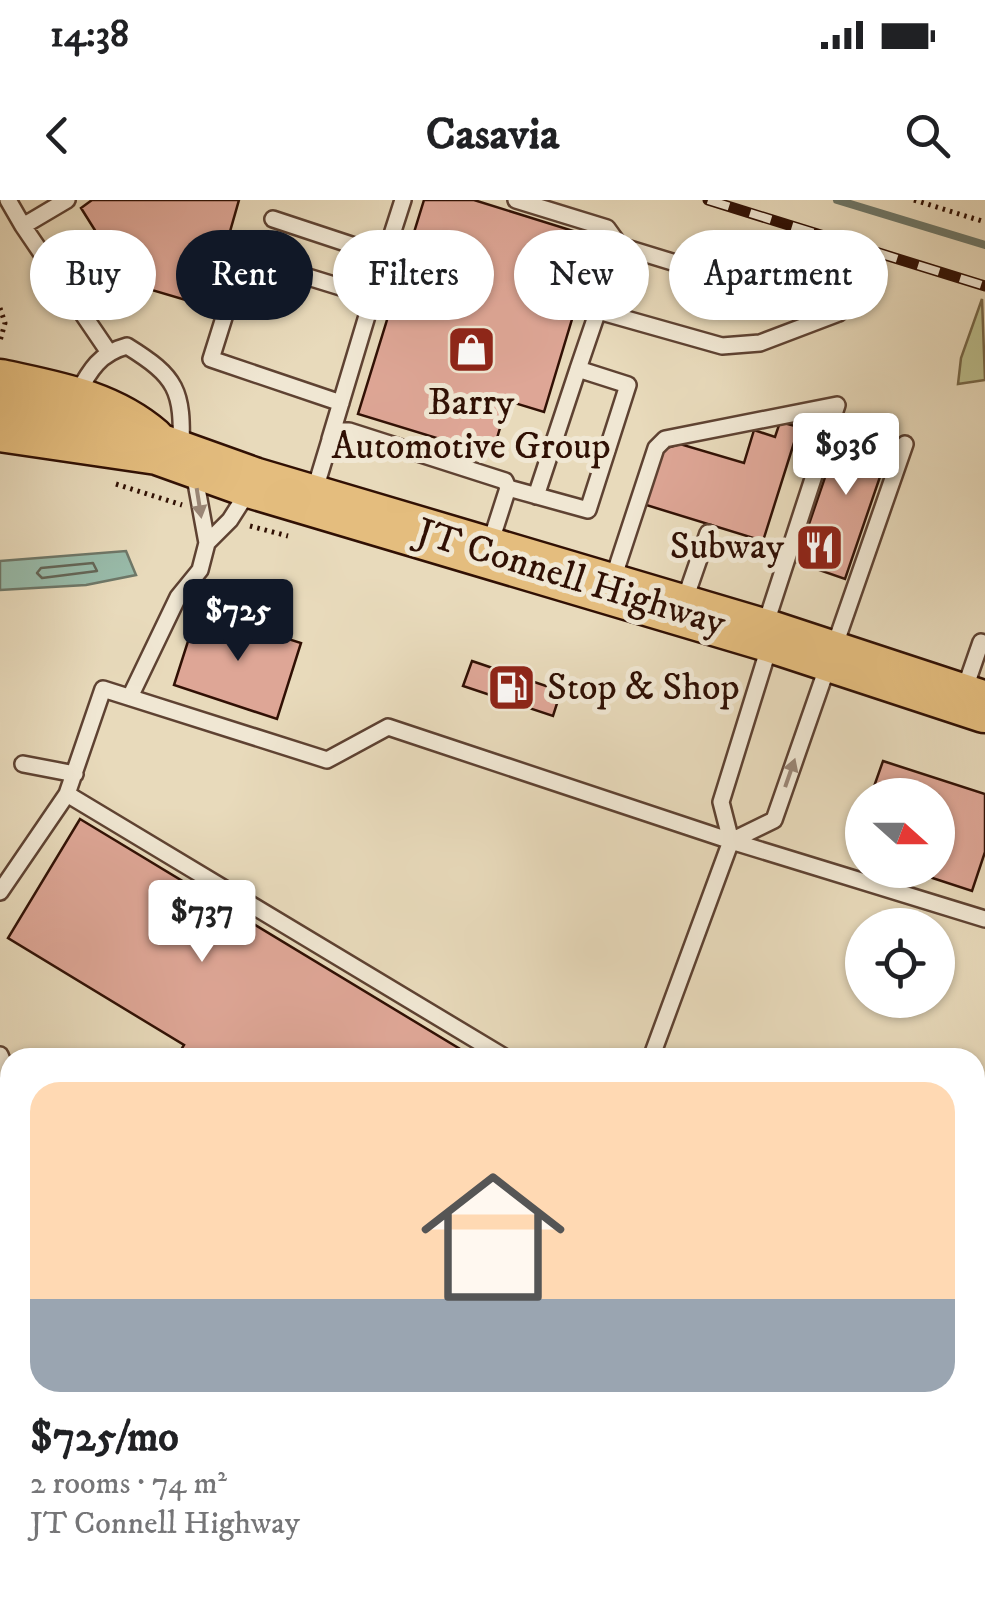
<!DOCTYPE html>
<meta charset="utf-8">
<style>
body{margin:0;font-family:"IM FELL DW Pica",serif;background:#f2f2f2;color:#202124;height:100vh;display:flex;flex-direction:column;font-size:38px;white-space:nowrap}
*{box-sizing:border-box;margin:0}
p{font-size:32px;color:#757577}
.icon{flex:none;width:55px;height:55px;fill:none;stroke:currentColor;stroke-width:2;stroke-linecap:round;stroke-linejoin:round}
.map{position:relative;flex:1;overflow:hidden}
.sheet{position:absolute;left:0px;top:848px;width:985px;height:552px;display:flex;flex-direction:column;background:#fff;border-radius:30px 30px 0 0;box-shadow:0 2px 8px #0004}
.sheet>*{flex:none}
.guide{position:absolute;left:30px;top:30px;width:925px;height:90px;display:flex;gap:20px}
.needle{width:65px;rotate:111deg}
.tools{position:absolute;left:845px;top:578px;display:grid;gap:20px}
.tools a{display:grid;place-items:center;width:110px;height:110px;border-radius:50%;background:#fff;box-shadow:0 2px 8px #0004;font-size:50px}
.price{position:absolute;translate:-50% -85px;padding:0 22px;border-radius:10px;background:#fff;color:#222;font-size:32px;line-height:65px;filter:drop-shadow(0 2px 5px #0008)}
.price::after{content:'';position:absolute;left:50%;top:60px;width:30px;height:22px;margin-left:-15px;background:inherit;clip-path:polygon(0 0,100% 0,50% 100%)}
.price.selected{background:#111827;color:#fff}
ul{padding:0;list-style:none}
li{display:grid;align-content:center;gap:20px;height:530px;padding:0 30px}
li span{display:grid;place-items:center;height:310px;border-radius:30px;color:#555}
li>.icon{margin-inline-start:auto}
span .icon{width:180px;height:180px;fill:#fffc;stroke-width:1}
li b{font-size:42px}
.tag{padding:0 35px;border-radius:45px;background:#fff;box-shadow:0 2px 8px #0004;font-size:35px;line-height:90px}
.tag.selected{background:#111827;color:#fff}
.status{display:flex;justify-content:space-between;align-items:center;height:70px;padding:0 50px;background:#fff;direction:ltr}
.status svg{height:28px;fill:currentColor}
header{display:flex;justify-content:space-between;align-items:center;height:130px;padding:0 30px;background:#fff;font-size:45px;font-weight:700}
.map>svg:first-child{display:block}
.green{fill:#bbbe8d;stroke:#766748;stroke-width:2.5}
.water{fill:#98bbaa;stroke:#6e7768;stroke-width:2.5}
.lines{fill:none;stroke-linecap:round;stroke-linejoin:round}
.shore{stroke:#646657;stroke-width:2.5}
.stream{stroke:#6e7768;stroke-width:8}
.building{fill:#dea696;stroke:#301004;stroke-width:2.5}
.service-casing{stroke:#5e4232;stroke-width:20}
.trunk-casing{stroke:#301004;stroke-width:55}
.path{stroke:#301004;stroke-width:5;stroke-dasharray:2.5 5;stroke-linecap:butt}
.service{stroke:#f0e7d3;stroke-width:15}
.trunk{stroke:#e4bd7e;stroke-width:50}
.rail-casing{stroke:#301004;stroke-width:11}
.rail{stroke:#f0e7d3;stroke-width:8;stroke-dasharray:22;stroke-linecap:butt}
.oneway{fill:#9a8676}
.labels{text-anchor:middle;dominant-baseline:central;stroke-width:10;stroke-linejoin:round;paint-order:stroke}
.poi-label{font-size:38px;fill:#301004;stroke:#f0e7d3}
.street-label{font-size:38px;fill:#301004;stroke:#f0e7d3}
</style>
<div class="status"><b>14:38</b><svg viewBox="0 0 49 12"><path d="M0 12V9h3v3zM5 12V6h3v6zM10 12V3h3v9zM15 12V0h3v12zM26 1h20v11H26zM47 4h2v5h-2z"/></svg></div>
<header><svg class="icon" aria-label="back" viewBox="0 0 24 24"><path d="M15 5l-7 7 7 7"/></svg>Casavia<svg class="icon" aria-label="search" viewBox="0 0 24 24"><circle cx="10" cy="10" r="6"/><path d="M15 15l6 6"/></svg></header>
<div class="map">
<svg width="985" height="1398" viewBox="0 0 985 1398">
<rect width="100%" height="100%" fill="#e8dabb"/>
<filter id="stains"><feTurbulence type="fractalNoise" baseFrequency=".002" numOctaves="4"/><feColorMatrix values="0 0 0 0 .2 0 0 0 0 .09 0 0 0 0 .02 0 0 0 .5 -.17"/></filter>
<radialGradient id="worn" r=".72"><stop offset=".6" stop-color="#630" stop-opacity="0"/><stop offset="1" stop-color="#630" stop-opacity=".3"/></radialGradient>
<path class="green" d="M982 99 985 180 958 184 961 158Z"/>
<path class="water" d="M126 351 136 375 86 385 0 390V361Z"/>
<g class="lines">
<path class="shore" d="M93 363 97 371 42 378 37 373 41 368Z"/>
<path class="stream" d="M837 0 985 45"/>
</g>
<path class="building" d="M92 0H239L221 63 203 57 189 101 142 87 110 107 88 67 108 51 81 8Z
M424 0H474L583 34 565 92 579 96 544 212 508 201 492 255 358 214Z
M846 216 895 233 845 379 796 362Z
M780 222 799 227 763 341 643 304 660 250 680 244 744 263 754 230 775 237Z
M198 410 301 443 277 519 174 485Z
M472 461 561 491 553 516 463 486Z
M883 561 985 594V652L972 691 908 670H938V595H871Z
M80 619 475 858H176L184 845 8 738Z
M985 1026V1250L975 1252V1027Z"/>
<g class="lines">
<defs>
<path id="service" d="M8 0 23 26
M67 0 23 26 108 151
M516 0 607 28 620 46
M273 19 385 56 403 0
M598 111 722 146 760 143 839 113
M578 169 620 46 839 113
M77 194C90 170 100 153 127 146 177 177 183 190 181 249
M341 203 211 159 243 57 373 97
M330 239 385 56
M508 288 588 310 628 185 578 169 536 296
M313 296 330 240 338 231H349L505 281 508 288 490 344
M207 343 230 320 251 287
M612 382 656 248 665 239 837 205 765 426
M683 405 708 333
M964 491 981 442
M130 497 178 397 200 370 207 343 194 272
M23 564 75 574
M67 594 506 858
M731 641 774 620 905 244
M0 692 67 594 103 489 327 560 388 527 731 641 985 719
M0 855 10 880
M651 858 731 641 721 602 771 441
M975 1012 985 1011
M975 1361 985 1360"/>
<path id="trunk" d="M0 185C54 197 107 205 150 242
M0 226 158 249 253 283 772 437 985 507"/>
</defs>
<use href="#service" class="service-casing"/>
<use href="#trunk" class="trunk-casing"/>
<path class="path" d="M914 0 985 22
M0 108 5 123 0 141
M116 284 182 305
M250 326 288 336"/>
<use href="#service" class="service"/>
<use href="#trunk" class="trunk"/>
<defs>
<path id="rail" d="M708 0 985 86"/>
</defs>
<use href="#rail" class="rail-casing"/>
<use href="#rail" class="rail"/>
</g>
<defs><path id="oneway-solid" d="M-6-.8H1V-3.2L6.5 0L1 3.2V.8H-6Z" transform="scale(2.5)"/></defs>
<g class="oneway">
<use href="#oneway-solid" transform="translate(199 303) rotate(81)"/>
<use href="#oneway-solid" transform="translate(790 573) rotate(-71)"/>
</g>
<defs>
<symbol id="shop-square" viewBox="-11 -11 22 22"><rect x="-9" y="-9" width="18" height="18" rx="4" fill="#8f2418" stroke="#f0e7d3"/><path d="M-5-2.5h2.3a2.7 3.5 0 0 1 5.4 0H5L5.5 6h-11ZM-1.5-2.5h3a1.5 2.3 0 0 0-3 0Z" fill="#fff"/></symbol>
<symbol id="restaurant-square" viewBox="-11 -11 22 22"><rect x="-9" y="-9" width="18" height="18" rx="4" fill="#8f2418" stroke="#f0e7d3"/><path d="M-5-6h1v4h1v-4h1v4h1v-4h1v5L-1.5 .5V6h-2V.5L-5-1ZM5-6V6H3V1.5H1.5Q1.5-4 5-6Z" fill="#fff"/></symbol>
<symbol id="fuel-square" viewBox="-11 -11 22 22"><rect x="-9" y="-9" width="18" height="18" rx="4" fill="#8f2418" stroke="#f0e7d3"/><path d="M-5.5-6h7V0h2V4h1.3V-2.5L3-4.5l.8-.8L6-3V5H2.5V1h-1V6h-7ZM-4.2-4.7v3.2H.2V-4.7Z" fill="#fff"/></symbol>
</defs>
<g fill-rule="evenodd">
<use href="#shop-square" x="444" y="122" width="55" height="55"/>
<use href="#restaurant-square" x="792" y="320" width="55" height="55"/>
<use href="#fuel-square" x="484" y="460" width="55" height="55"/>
</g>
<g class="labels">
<g class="poi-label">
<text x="471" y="203">Barry<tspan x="471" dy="44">Automotive Group</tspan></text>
<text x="784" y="347" text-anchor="end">Subway</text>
<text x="547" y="488" text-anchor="start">Stop &amp; Shop</text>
</g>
<g class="street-label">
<text transform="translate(571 378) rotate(17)">JT Connell Highway</text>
</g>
</g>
<rect width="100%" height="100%" filter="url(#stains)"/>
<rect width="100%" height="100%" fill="url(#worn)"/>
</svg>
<div class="tools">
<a><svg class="needle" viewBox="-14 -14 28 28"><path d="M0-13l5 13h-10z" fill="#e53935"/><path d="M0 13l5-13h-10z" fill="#757577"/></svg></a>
<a><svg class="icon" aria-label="locate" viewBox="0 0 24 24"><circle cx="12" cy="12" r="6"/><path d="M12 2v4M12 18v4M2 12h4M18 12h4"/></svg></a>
</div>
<b class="price" style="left:846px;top:298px">$936</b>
<b class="price selected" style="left:238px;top:464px">$725</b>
<b class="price" style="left:202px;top:765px">$737</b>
<div class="guide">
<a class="tag">Buy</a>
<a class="tag selected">Rent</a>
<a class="tag">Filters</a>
<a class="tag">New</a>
<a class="tag">Apartment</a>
</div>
<section class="sheet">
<ul>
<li><span style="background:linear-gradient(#ffd9b3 70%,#9aa5b1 0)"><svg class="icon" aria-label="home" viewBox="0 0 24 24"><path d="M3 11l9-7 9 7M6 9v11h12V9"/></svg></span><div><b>$725/mo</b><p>2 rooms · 74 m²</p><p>JT Connell Highway</p></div></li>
</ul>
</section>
</div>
